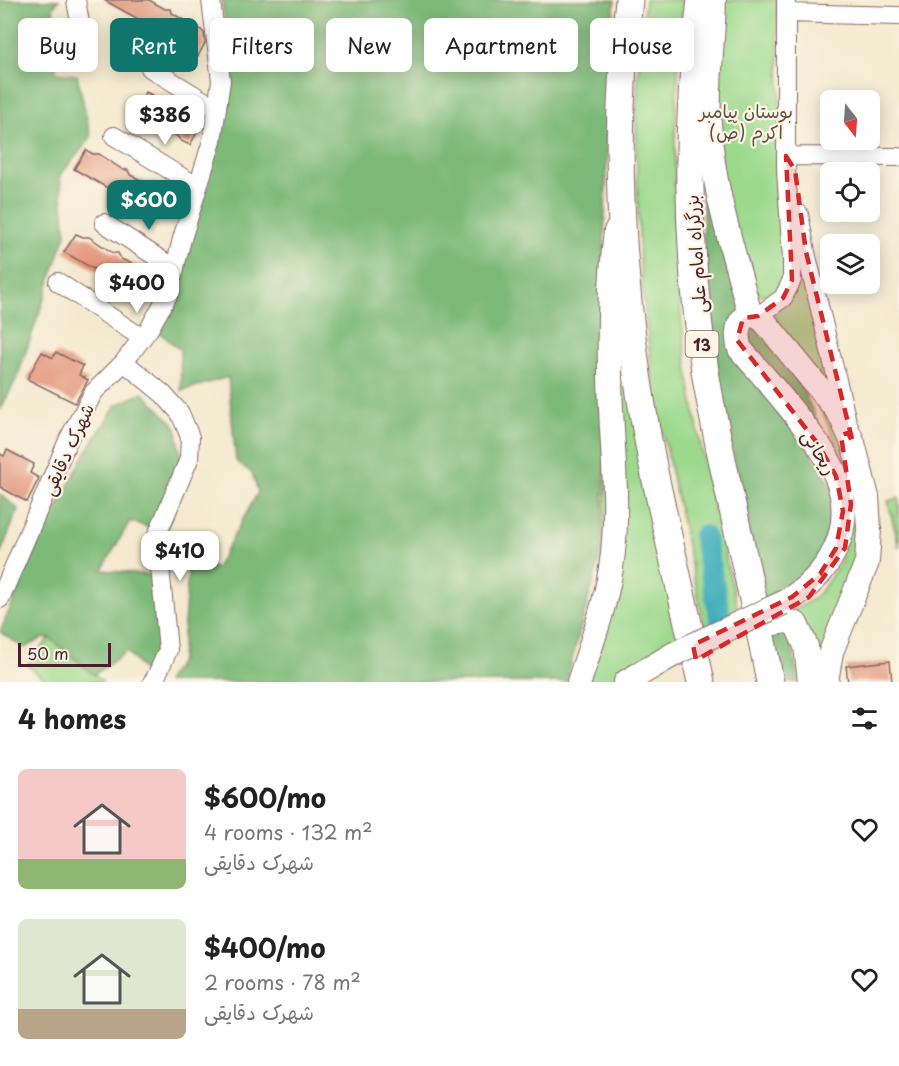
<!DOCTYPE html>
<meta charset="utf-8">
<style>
body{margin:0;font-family:"Playpen Sans","Playpen Sans Arabic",sans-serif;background:#f2f2f2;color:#222;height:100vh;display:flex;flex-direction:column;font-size:22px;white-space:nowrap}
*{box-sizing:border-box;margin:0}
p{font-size:20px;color:#767676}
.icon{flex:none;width:33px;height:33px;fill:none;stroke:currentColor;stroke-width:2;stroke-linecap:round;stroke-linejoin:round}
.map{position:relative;height:682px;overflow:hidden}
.details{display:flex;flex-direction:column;background:#fff;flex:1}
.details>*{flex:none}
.guide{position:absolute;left:18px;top:18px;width:864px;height:54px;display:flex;gap:12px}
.needle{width:39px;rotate:163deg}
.tools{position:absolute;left:820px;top:90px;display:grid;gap:12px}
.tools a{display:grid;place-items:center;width:60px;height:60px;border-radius:9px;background:#fff;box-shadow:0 3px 15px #0003;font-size:30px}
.scale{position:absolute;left:18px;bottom:15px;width:93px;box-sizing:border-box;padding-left:6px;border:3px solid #4a1f2b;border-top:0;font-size:16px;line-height:21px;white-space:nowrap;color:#4a1f2b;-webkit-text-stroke:4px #fcf5e5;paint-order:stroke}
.price{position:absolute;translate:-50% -51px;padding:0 14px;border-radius:12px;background:#fff;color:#222;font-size:20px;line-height:39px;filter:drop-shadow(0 2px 3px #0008)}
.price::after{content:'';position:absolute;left:50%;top:36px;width:18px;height:14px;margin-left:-9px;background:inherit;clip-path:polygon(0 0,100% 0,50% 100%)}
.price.selected{background:#0f766e;color:#fff}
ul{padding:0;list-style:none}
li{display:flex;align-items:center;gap:18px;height:150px;padding:0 18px}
li span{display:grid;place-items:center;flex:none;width:168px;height:120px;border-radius:9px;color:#555}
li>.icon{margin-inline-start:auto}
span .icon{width:72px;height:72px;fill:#fffc;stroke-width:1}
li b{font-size:26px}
h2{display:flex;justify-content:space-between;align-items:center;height:72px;padding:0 18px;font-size:26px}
.chip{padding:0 21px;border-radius:9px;background:#fff;box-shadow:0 3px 15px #0003;font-size:21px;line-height:54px}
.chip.selected{background:#0f766e;color:#fff}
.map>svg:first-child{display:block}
.green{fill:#9cd98d;stroke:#737c5c;stroke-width:1.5}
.forest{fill:#7db978;stroke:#646c52;stroke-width:1.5}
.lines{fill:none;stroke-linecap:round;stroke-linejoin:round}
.river{stroke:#3faebb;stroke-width:22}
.building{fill:#e18f75}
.minor-casing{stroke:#866664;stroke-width:20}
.major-casing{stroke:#866664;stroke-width:26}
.highway-casing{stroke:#866664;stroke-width:29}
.minor{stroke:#fff;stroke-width:18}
.major{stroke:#fff;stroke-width:24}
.highway{stroke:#fff;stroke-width:27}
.major-bridge-casing{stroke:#866664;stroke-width:26;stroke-linecap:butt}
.major-bridge{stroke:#fff;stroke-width:24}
.marked{fill:#d62828;fill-opacity:0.2;stroke:#d62828;stroke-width:4.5;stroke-dasharray:12 8;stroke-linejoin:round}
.labels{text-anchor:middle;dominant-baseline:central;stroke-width:4.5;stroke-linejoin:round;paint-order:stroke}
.shield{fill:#fcf5e5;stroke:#7f5f63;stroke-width:1.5}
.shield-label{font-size:16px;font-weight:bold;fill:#4a1f2b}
.park-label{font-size:18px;fill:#5e4e44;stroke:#fcf5e5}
.street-label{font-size:18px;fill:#4a1f2b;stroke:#fcf5e5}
</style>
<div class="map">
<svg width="899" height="682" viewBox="0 0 899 682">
<rect width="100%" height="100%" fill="#fcf5e5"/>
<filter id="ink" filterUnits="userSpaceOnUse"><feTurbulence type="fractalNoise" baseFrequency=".0167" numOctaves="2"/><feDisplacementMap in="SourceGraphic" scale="12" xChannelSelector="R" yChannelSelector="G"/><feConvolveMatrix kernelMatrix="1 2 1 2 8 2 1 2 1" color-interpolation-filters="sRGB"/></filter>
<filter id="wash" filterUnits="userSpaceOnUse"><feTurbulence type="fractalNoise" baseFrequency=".008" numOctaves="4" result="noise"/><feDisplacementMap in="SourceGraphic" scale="24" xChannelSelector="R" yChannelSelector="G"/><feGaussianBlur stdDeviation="1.35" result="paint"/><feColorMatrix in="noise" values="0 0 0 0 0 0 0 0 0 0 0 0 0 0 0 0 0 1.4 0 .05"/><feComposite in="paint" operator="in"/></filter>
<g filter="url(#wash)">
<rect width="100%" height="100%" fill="#f4e9cf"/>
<path class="green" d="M645 0H683C675 94 671 188 678 282 686 396 713 507 740 618L706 634 654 391 640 266 636 143 637 89Z
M720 0H777L785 254 784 287 771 297 759 295 750 282 719 171Z
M797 244 834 401 770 315Z
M616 264 682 642 615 682H588L599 643Z
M814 391 843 432 864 546 822 660 810 644 778 620 813 599 822 590 841 562 853 493 843 461Z
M899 498V547L888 501Z
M50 638 103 682H47L27 665Z"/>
<path class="forest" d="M0 0H59L53 7 56 73 77 75 91 137 60 176 66 234 18 375 0 411Z
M221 0H615L611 39 603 272 605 456 601 553 566 682H166L181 660 189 561 216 568 258 492 252 473 236 461 228 377 181 391 180 350 159 332 208 169 226 95 227 28Z
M704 94 706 148 758 376 834 488 832 546 782 599 799 682H779L718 378 703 234Z
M756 326 796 375 827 442 744 344 747 329Z
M143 393 176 426 185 479 165 533 130 521 102 570 151 575 162 648 145 673 127 651 94 675 50 638H43L24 648 0 632 39 541 85 454 116 405Z
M0 494 18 509 0 555Z"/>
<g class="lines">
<path class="river" d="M704 536 720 618"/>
</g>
<g id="blocks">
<path class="building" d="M104 0H149L165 9H171L172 13 193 26H197L204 33 205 43 198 56 189 52 185 47 154 26 149 28 141 23 142 21Z
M146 92 157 98H163L164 103 185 115H190L192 120 201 125 190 145 181 141 177 136 146 116 141 117 133 112Z
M86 150 93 154H99L123 170H128L130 175 149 184 155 182 158 188 170 197 157 216 74 169Z
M76 234 83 237H89L113 253H118L121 259 139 267 145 266 148 272 160 281 147 300 64 252Z
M42 352 53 358 56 352 83 366 79 375 88 380 75 403 27 379Z
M7 450 34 464 30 473 39 478 27 502 0 487V454L4 456Z
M890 661 892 682H848L846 666Z"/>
</g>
</g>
<g filter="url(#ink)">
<use href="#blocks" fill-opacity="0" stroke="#866664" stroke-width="1.5"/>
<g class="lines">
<defs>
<path id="minor" d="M76 0 86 57
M786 13 899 16
M150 68 217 109
M114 136 198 187
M786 156 899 157
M799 214 806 252 847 421
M104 223 175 269
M58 282 142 338
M758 316 783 298 792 280V259L786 171V0
M124 362 163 394 180 413 190 437 189 459 157 535 168 650 155 679 152 682
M0 599 69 438 94 392 124 362 149 329 168 295 182 239 212 141 221 81 211 0"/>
<path id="major" d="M714 0C713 41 707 82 709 123 712 188 734 252 750 315
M783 603C829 577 858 529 836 476 826 451 807 430 790 408 774 388 757 368 740 349 733 330 742 303 764 321L840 414 853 443 867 497 869 529 867 562 831 652 826 682
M766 624 787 621 796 624 806 646 810 682
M579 682C591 645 605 607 611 568 621 503 610 437 610 372 609 326 610 278 616 231
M626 682 674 654"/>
<path id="highway" d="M629 0C611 151 622 307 651 456 666 532 685 606 701 682
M701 0C685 123 686 248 705 371 722 475 751 578 770 682"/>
</defs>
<use href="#minor" class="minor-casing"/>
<use href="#major" class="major-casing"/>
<use href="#highway" class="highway-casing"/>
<use href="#minor" class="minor"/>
<use href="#major" class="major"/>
<use href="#highway" class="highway"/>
<defs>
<path id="major-bridge" d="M674 654 783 603"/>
</defs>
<use href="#major-bridge" class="major-bridge-casing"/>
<use href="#major-bridge" class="major-bridge"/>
</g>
</g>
<path class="marked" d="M786 156 795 170 806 252 853 443 848 433 841 435 851 504 845 548 809 597 696 660 693 645 792 597 820 574 836 548 843 511 836 476 818 444 737 340 743 318 758 316 783 298 792 280Z"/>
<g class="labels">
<rect class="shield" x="685.5" y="331" width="33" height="26" rx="4.5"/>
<g class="shield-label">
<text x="702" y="344">13</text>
</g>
<g class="park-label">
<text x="746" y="110">بوستان پیامبر<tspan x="746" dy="21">اکرم (ص)</tspan></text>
</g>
<g class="street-label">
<text transform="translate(695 254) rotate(-94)">بزرگراه امام علی</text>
<text transform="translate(67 449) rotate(-65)">شهرک دقایقی</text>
<text transform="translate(820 452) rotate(59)">ریحانی</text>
</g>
</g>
</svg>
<div class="tools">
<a><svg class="needle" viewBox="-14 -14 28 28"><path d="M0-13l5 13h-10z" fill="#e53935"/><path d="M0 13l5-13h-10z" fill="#767676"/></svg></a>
<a><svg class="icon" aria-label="locate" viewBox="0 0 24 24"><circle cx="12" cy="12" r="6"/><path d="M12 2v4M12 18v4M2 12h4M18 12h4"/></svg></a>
<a><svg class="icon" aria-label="layers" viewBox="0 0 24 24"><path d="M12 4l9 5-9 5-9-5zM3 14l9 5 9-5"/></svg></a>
</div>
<div class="scale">50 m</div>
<b class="price" style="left:165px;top:146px">$386</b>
<b class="price selected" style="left:149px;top:231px">$600</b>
<b class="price" style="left:137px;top:314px">$400</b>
<b class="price" style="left:180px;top:582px">$410</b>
<div class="guide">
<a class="chip">Buy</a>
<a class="chip selected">Rent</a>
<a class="chip">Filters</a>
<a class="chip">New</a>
<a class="chip">Apartment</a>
<a class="chip">House</a>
</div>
</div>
<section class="details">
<h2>4 homes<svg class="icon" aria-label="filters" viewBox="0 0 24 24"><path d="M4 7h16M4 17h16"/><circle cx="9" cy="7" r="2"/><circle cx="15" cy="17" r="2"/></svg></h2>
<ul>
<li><span style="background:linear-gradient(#f6c9c9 75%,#8fb573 0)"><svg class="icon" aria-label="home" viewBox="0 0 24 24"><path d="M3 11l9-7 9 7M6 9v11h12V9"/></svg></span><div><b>$600/mo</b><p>4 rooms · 132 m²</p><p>شهرک دقایقی</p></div><svg class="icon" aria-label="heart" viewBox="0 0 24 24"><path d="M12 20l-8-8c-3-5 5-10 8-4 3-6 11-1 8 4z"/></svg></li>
<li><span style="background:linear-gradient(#dfe7d0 75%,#b9a48a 0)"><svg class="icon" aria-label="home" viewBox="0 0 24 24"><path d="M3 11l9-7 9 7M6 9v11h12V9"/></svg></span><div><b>$400/mo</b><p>2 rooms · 78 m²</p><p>شهرک دقایقی</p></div><svg class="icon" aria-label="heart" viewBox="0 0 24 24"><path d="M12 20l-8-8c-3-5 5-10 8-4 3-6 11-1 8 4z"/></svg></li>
</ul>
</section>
